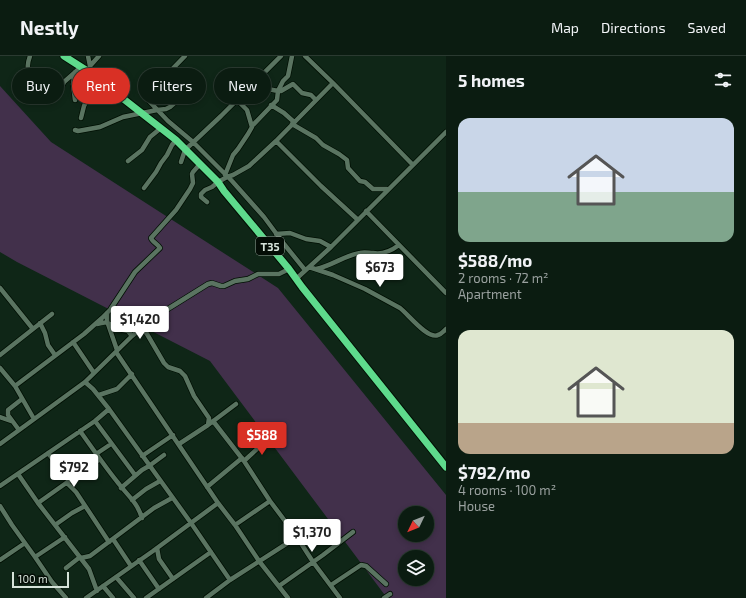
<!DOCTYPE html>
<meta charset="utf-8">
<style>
body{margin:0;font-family:"Exo 2",sans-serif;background:#19291f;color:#f1f3f6;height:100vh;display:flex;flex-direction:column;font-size:15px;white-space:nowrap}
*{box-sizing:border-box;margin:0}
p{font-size:13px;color:#9aa19f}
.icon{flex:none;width:22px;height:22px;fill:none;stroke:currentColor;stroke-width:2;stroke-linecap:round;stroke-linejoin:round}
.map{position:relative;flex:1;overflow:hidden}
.side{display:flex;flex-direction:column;background:#0b1c11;width:300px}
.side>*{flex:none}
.guide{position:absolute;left:12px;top:12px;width:374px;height:36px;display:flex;gap:8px}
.needle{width:26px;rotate:227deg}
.controls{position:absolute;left:398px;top:450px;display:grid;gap:8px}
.controls a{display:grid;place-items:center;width:36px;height:36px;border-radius:50%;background:#0b1c11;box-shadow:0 2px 6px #0003,0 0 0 1px #2b3a31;font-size:20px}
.scale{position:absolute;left:12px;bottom:10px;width:57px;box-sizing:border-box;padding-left:4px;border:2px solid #d5e3d9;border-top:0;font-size:11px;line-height:14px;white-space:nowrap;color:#d5e3d9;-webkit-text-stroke:3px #040d06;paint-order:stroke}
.price{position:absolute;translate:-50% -34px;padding:0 9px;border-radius:4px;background:#fff;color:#222;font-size:13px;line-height:26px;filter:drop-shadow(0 1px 2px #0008)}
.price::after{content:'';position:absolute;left:50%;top:24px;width:12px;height:9px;margin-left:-6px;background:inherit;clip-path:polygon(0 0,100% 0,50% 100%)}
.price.selected{background:#d93025;color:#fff}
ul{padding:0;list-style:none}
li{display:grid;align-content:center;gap:8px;height:212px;padding:0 12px}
li span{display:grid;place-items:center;height:124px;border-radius:12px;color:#555}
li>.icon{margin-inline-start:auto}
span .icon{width:72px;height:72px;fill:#fffc;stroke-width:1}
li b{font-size:17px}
h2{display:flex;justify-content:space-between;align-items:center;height:48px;padding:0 12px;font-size:17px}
.tag{padding:0 14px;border-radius:18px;background:#0b1c11;box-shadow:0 2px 6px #0003,0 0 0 1px #2b3a31;font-size:14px;line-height:36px}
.tag.selected{background:#d93025;color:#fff}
header{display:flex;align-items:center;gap:24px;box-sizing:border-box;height:56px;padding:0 20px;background:#0b1c11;border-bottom:1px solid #2b3a31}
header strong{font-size:19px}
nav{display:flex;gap:22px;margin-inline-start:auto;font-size:14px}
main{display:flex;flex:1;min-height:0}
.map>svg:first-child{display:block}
.green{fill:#42304b;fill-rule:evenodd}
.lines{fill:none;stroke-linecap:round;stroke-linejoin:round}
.minor-casing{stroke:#000f03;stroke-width:6}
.highway-casing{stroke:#000f03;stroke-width:9}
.minor{stroke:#5a7461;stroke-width:4.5}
.highway{stroke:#5eda8c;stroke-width:7}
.labels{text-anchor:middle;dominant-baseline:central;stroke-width:3;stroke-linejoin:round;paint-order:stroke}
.shield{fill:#040d06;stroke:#96a39a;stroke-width:1}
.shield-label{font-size:11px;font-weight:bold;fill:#d5e3d9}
</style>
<header>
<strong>Nestly</strong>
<nav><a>Map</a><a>Directions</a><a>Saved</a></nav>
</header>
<main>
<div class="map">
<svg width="446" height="542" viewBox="0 0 446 542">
<rect width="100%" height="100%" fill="#0f2617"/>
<path class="green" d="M0 30 51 86 278 232 446 439V542H387L210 305 17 206 0 196ZM405 457H427V479H405ZM405 501H427V523H405Z"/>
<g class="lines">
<defs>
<path id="minor" d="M30 0C26 11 28 13 32 23
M88 0 90 10 89 16
M185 0 151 35 148 39V44L168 65 193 86 232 125 264 161 284 188 305 214
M305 0 333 27 412 108
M90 10 99 0
M57 41 64 26 81 11
M240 42 263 32 278 35H281L293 28 302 37 311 39 316 44
M75 44 73 28 75 16
M271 49 284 57 294 66
M81 62 84 50 95 27 93 20
M292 68 316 82 323 89 339 98 347 104 348 112 360 125 365 126 373 133H387
M252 70 277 44 278 35 283 25 288 20 292 0
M75 74 78 75 100 71 123 61 157 54 166 53 170 51 178 44
M276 85 321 130 358 164
M128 105 142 94 150 81 161 72
M181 106 185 94 221 60 281 0
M225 119 233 99 238 93 248 78 252 71 247 54 240 47 241 40
M144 132 156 116 161 107 167 99 172 89 176 84
M207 146 201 141V138L205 134 212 131 218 126 227 121 233 119 249 110 276 85 333 27
M366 155 446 237
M276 178 290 177 306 183 320 185 331 191
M309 211 333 219 365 233 400 252C408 258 428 284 438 279 441 278 444 275 446 273
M316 213C332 210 345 199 360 197 364 196 369 197 373 197 383 199 391 195 399 189
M296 223 331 191 446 76
M0 232 33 273
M107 257V265L117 294
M40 267 45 277 48 289 55 299
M97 268C109 264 108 268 119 273 122 274 125 274 128 275L132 280
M141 271 147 278 164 307 168 311 180 315 185 320 194 340 209 362 208 369
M73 286 94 317
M116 296 218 447 235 469 259 505 288 542
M0 299 52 258
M0 312 15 330 34 363
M85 326 93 333 109 353 191 467 230 524
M15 330 84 278 102 262 110 254 135 216 160 192C158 188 152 186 151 182L176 154 190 133 193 127 192 118 193 116 200 108
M99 339 117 333 132 318
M0 361 11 365
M95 365 135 419
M213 365 244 405 270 445 297 481 313 506 340 542
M19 374 8 359V354L22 343
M80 375C93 393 105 411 119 428 128 440 137 446 142 462
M0 388 85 326 132 280 155 261 208 228 212 227 221 230H224L235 225 248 223 258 218H279L289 213
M179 388 208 369 236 348
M48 397 69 425
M96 398 111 388
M142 400 173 379
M244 405 269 382
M18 418 38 447 89 513 97 535
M67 427 76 436 109 486
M0 430 95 365 109 353
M207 431 242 402
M121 432 142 414 149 410 164 399
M132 444 146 433 160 425
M38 447 100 403
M0 450 12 469 35 501 52 526 66 542
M55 469 72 457 85 450
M235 469 270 445
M113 483 131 510
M157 492 159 503 173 523
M35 501 65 481
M81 502 90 500 154 452 172 442
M0 504 25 487
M139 504 159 533
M66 512 80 501
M116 521 134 542
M331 529 361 509 366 510 386 528
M103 530 113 542
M279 530 323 499 353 476
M86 542 153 495 218 447
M146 542 211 496
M206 542 230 524 297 481
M384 542 390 538"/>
<path id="highway" d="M64 0 89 16 176 84 218 126 224 135 289 213 302 231 446 411"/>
</defs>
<use href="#minor" class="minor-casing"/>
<use href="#highway" class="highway-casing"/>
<use href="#minor" class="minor"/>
<use href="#highway" class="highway"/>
</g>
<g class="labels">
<rect class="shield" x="256" y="181" width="28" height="18" rx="3"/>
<g class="shield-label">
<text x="270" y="190">T35</text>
</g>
</g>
</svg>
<div class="controls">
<a><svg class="needle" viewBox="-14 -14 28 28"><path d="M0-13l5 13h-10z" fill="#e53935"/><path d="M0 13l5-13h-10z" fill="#9aa19f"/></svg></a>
<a><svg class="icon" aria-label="layers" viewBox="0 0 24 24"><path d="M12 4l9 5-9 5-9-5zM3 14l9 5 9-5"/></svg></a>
</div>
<div class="scale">100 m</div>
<b class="price" style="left:380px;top:232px">$673</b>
<b class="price" style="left:140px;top:284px">$1,420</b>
<b class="price selected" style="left:262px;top:400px">$588</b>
<b class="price" style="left:74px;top:432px">$792</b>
<b class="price" style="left:312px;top:497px">$1,370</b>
<div class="guide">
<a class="tag">Buy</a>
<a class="tag selected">Rent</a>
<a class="tag">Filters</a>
<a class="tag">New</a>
</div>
</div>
<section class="side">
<h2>5 homes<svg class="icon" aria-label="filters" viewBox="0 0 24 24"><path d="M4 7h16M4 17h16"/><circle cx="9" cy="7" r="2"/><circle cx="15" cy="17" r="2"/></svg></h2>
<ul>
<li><span style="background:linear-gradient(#c9d6e8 60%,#7fa58c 0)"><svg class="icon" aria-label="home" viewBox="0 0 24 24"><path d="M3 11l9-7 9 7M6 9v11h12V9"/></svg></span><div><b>$588/mo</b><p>2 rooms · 72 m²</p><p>Apartment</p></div></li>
<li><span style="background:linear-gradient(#dfe7d0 75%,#b9a48a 0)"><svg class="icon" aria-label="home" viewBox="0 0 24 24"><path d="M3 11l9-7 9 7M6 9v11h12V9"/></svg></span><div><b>$792/mo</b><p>4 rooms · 100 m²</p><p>House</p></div></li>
</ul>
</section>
</main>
